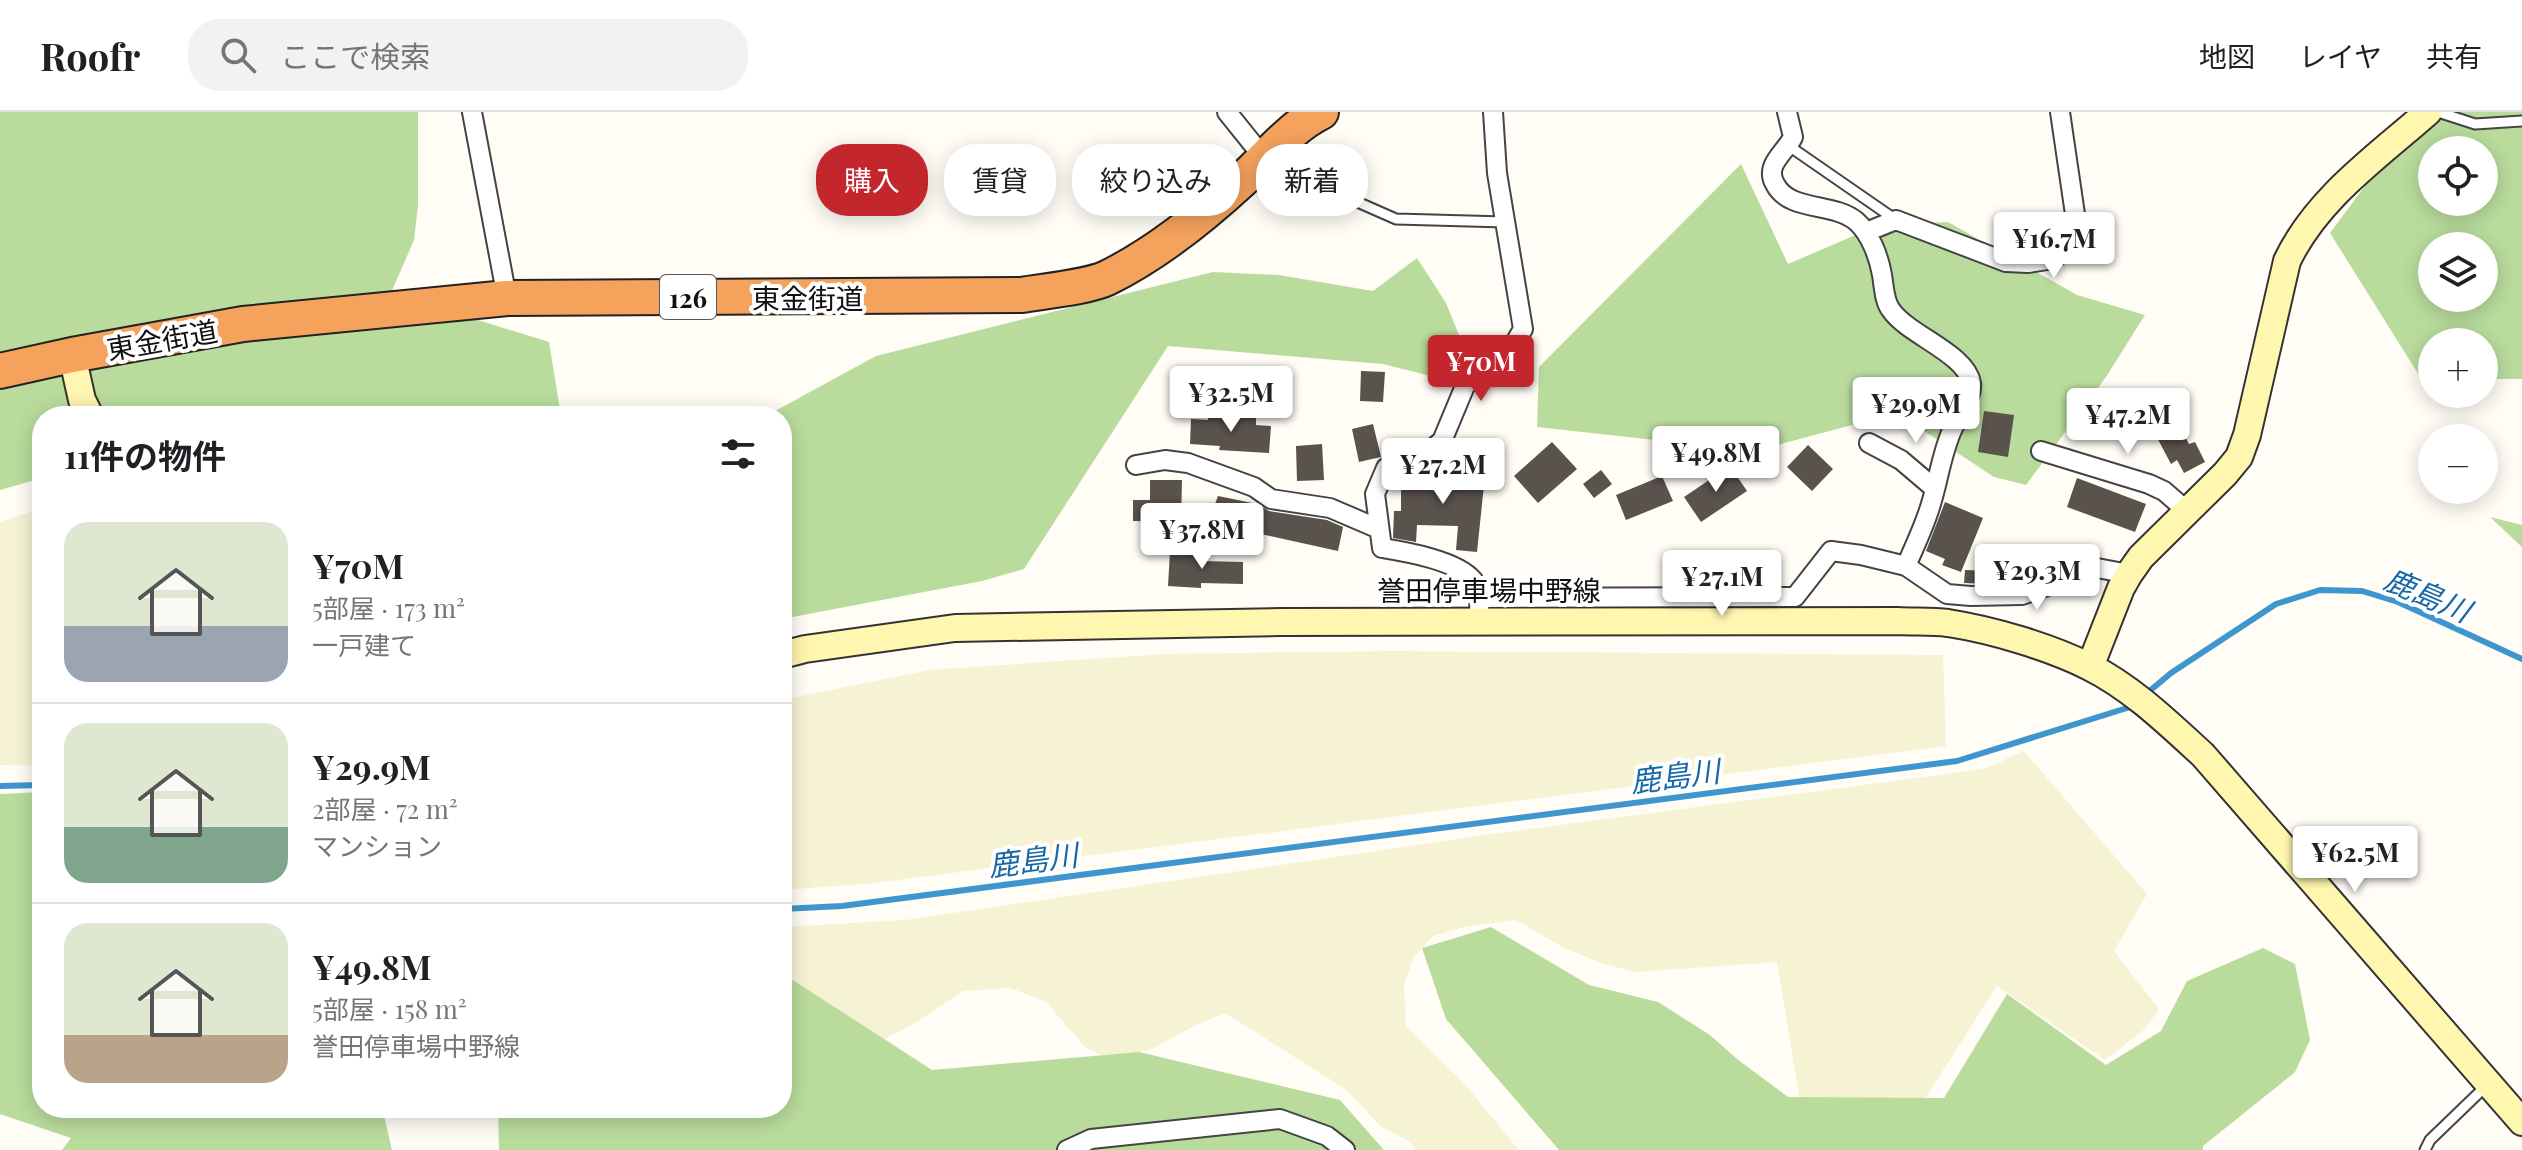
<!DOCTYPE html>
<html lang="ja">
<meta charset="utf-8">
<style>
body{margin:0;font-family:"Playfair Display","Noto Sans JP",serif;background:#f2f2f2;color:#202124;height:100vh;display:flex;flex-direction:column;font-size:30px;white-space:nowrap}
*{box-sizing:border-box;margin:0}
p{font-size:26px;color:#757577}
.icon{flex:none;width:44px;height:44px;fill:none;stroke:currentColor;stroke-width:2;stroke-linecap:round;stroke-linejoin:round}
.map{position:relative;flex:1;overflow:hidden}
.panel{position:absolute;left:32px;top:294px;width:760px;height:712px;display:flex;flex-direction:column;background:#fff;border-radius:32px;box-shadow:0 4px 20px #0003}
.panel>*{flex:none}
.guide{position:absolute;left:816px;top:32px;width:760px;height:72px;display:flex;gap:16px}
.buttons{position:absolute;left:2418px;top:24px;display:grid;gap:16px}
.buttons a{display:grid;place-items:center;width:80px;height:80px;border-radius:50%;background:#fff;box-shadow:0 4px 20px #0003;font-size:40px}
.price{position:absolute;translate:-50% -68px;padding:0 18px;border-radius:8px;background:#fff;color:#222;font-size:26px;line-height:52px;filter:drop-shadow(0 2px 4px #0008)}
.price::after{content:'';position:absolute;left:50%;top:48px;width:24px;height:18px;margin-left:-12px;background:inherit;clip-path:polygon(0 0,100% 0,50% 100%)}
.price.active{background:#c4262e;color:#fff}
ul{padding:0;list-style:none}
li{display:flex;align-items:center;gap:24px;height:200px;padding:0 32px}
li+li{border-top:2px solid #e0e0e0}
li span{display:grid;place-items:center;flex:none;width:224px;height:160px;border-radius:24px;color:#555}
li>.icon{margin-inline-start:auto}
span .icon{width:96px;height:96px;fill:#fffc;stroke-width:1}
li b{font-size:34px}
h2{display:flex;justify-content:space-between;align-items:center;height:96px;padding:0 32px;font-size:34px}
.pill{padding:0 28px;border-radius:32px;background:#fff;box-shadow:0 4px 20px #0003;font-size:28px;line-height:72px}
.pill.active{background:#c4262e;color:#fff}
header{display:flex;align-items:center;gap:48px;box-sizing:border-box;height:112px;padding:0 40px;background:#fff;border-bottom:2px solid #e0e0e0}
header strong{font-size:38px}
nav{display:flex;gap:44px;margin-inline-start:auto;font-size:28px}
.search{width:560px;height:72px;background:#f2f2f2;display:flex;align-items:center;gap:20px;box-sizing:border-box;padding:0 28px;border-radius:32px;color:#757577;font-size:30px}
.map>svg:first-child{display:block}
.farmland{fill:#f6f3d4}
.forest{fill:#b9dc9c;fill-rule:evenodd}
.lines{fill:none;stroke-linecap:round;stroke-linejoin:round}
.stream{stroke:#3f96cf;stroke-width:6}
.building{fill:#5a524d}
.lane-casing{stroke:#444;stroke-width:13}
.street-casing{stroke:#444;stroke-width:22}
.secondary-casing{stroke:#333;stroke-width:30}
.highway-casing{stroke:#222;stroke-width:38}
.lane{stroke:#fff;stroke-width:9}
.street{stroke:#fff;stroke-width:18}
.secondary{stroke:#fff6b0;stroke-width:26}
.highway{stroke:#f5a25d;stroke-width:34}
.labels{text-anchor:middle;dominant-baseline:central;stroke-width:8;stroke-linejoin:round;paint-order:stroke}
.shield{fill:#fff;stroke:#585858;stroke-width:2}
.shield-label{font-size:26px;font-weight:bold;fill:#111}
.street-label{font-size:28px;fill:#111;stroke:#fff}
.water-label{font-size:30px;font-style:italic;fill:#1768a6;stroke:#fff}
</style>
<header>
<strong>Roofr</strong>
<div class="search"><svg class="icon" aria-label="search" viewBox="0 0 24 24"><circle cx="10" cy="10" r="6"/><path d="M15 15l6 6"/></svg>ここで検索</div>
<nav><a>地図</a><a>レイヤ</a><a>共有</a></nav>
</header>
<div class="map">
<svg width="2522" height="1038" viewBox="0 0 2522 1038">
<rect width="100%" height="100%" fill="#fffdf5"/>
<path class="farmland" d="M42 396V654L0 653V410Z
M1392 539 1943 543 1946 634 866 772 782 778V588L929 558 1165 542Z
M2024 639 2147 782 2114 839 2159 897 2145 917 2105 948 1997 874 1908 1013 1803 1008 1777 850 1636 860 1604 852 1564 836 1516 808 1464 815 1433 824 1413 846 1404 874 1406 915 1463 970 1519 1038H1416L1410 1030 1380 1014 1347 978 1225 901 1192 915 1152 937 1108 947 1086 936 1046 890 1010 876 963 879 912 913 870 934 782 889 783 815 905 808 1485 723 1947 662 1986 656Z"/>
<path class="forest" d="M0 0H418V93L414 128 391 181 549 230 561 304H42V366L0 378Z
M2420 0H2522V267H2484V230H2432V268H2422L2330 121ZM2432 38H2484V90H2432ZM2432 134H2484V186H2432Z
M1741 52 1788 152 1879 113 1948 110 2077 183 2145 203 2106 265 2026 373 1994 365 1897 301 1755 339 1537 315 1539 255Z
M1417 146 1446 191 1465 238 1431 264 1383 252 1168 234 1024 457 982 469 782 507V304H716L775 299 876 244 1213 160 1279 163 1373 179Z
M2490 405 2522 413V435Z
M42 680V996H390L384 1004 392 1038H62L71 1026 0 1002V682Z
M1491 815 1589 873 1658 890 1710 923 1737 947 1788 985 1944 986 2007 882 2106 953 2161 919 2187 869 2263 836 2295 852 2310 928 2295 960 2203 1034V1038H1559L1446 907 1422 836Z
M782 861 932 958 1139 940 1340 988 1384 1038H499L498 996H782Z"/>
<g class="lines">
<path class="stream" d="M2146 582 2171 561 2276 492 2320 478 2362 479 2398 490 2522 547
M0 674 42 673
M782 797 842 794 1957 649 2127 596 2134 591"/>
</g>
<path class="building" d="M1361 259 1385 260 1383 290 1360 289Z
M1984 299 2014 303 2008 345 1978 340Z
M1208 302 1256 305V313L1271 314 1269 341 1219 338 1220 334 1190 332 1191 307 1208 308Z
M2175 306 2189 332 2195 330 2205 350 2184 361 2177 348 2171 352 2153 318Z
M1373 312 1381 345 1359 350 1352 317Z
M1552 330 1577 357 1538 391 1514 364Z
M1322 332 1324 368 1297 369 1296 334Z
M1808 333 1833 357 1812 379 1787 355Z
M1465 352 1486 354 1477 440 1456 438 1458 414 1417 413 1416 430 1393 426 1394 399H1401V365L1464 364Z
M1730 354 1747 379 1701 410 1684 385Z
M1601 358 1612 372 1594 386 1583 372Z
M1662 364 1673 389 1626 408 1616 383Z
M2077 366 2146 392 2135 420 2067 395Z
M1150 368H1182L1181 410 1133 409V388H1150Z
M1218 384 1257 392 1269 399 1327 408 1343 415 1338 439 1252 420 1255 407 1215 392Z
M1945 390 1983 406 1961 460 1942 453 1945 447 1926 439Z
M1170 439 1203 441 1202 449 1243 450V472L1201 471V476L1168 474Z
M1965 458 1994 459V472L1964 471Z"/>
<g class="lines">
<defs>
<path id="lane" d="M2438 0 2475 12 2522 9
M1789 34 1896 108
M1285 36 1315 62 1355 89 1396 107 1505 110
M2425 1038 2430 1028 2486 974"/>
<path id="street" d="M472 0 507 186
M1227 0 1264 46
M1787 0 1793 25C1785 41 1764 53 1775 72 1789 100 1833 90 1856 109 1870 121 1879 145 1882 163 1884 174 1884 189 1891 198 1908 223 1967 242 1971 271 1973 285 1959 303 1953 316 1940 344 1938 375 1927 404 1921 421 1913 438 1906 454
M1866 120 1896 108 2006 150 2028 151 2047 148 2059 143 2076 109 2060 0
M1869 331 1901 348 1934 376
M2041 339 2149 372 2164 379 2187 399
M1136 353 1165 348 1188 351 1254 375 1271 387 1330 396 1379 417
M1480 486 1795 485 1831 439 1861 443 1906 454 1947 482 1971 484 2022 483 2097 456 2129 462
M1479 499C1480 489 1479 476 1473 468 1456 448 1406 440 1382 436L1375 382 1386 356 1424 343 1442 329 1465 274 1479 258 1506 246 1523 217 1497 61 1493 0
M1067 1038 1091 1027 1280 1007 1327 1024 1345 1038"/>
<path id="secondary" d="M72 243 82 288 90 304
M782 543 805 537 955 516 1280 510 1898 509C1914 510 1932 509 1948 511 1993 518 2050 535 2090 555 2132 576 2168 611 2203 643L2522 1010
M2090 555 2121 476 2129 462 2141 445 2225 362 2239 345 2247 323 2287 149C2317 86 2377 45 2428 0"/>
<path id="highway" d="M0 259 72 243 243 212 507 186 1022 183C1045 179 1088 175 1107 166 1154 143 1203 104 1242 68 1268 45 1289 16 1321 0"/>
</defs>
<use href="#lane" class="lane-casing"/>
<use href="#street" class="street-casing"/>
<use href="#secondary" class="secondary-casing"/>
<use href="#highway" class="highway-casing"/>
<use href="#lane" class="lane"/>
<use href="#street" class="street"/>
<use href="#secondary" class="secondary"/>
<use href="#highway" class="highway"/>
</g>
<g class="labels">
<rect class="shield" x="660" y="163" width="56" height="44" rx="6"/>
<g class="shield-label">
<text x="688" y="185">126</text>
</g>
<g class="street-label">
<text x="808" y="185">東金街道</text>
<text transform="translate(162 227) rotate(-10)">東金街道</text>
<text x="1489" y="477">誉田停車場中野線</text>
</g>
<g class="water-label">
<text transform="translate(2428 482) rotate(23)">鹿島川</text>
<text transform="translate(1675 663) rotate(-7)">鹿島川</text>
<text transform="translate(1033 747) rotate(-7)">鹿島川</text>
</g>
</g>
</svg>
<div class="buttons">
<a><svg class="icon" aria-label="locate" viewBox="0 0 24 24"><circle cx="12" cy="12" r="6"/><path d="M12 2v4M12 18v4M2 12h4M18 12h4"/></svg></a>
<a><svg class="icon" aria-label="layers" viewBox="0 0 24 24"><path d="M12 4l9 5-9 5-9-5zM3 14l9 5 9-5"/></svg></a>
<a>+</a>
<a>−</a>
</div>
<b class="price" style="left:2054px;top:168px">¥16.7M</b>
<b class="price active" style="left:1481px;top:291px">¥70M</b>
<b class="price" style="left:1231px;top:322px">¥32.5M</b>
<b class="price" style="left:1916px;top:333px">¥29.9M</b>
<b class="price" style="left:2128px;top:344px">¥47.2M</b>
<b class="price" style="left:1716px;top:382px">¥49.8M</b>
<b class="price" style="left:1443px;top:394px">¥27.2M</b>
<b class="price" style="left:1202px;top:459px">¥37.8M</b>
<b class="price" style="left:2037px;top:500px">¥29.3M</b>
<b class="price" style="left:1722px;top:506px">¥27.1M</b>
<b class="price" style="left:2355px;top:782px">¥62.5M</b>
<div class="guide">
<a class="pill active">購入</a>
<a class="pill">賃貸</a>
<a class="pill">絞り込み</a>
<a class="pill">新着</a>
</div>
<section class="panel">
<h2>11件の物件<svg class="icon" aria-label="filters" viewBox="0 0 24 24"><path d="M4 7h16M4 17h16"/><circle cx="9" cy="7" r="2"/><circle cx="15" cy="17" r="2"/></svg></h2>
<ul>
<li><span style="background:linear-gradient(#dfe7d0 65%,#9aa5b1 0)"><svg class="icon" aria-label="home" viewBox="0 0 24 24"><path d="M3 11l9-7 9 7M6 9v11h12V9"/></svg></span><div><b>¥70M</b><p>5部屋 · 173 m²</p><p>一戸建て</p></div></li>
<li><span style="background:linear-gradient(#dfe7d0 65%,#7fa58c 0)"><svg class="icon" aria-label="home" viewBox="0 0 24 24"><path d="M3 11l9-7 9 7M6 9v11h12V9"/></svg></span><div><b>¥29.9M</b><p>2部屋 · 72 m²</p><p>マンション</p></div></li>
<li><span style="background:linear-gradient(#dfe7d0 70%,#b9a48a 0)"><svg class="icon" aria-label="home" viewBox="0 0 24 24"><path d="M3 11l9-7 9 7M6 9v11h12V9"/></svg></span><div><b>¥49.8M</b><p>5部屋 · 158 m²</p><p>誉田停車場中野線</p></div></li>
</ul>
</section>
</div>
